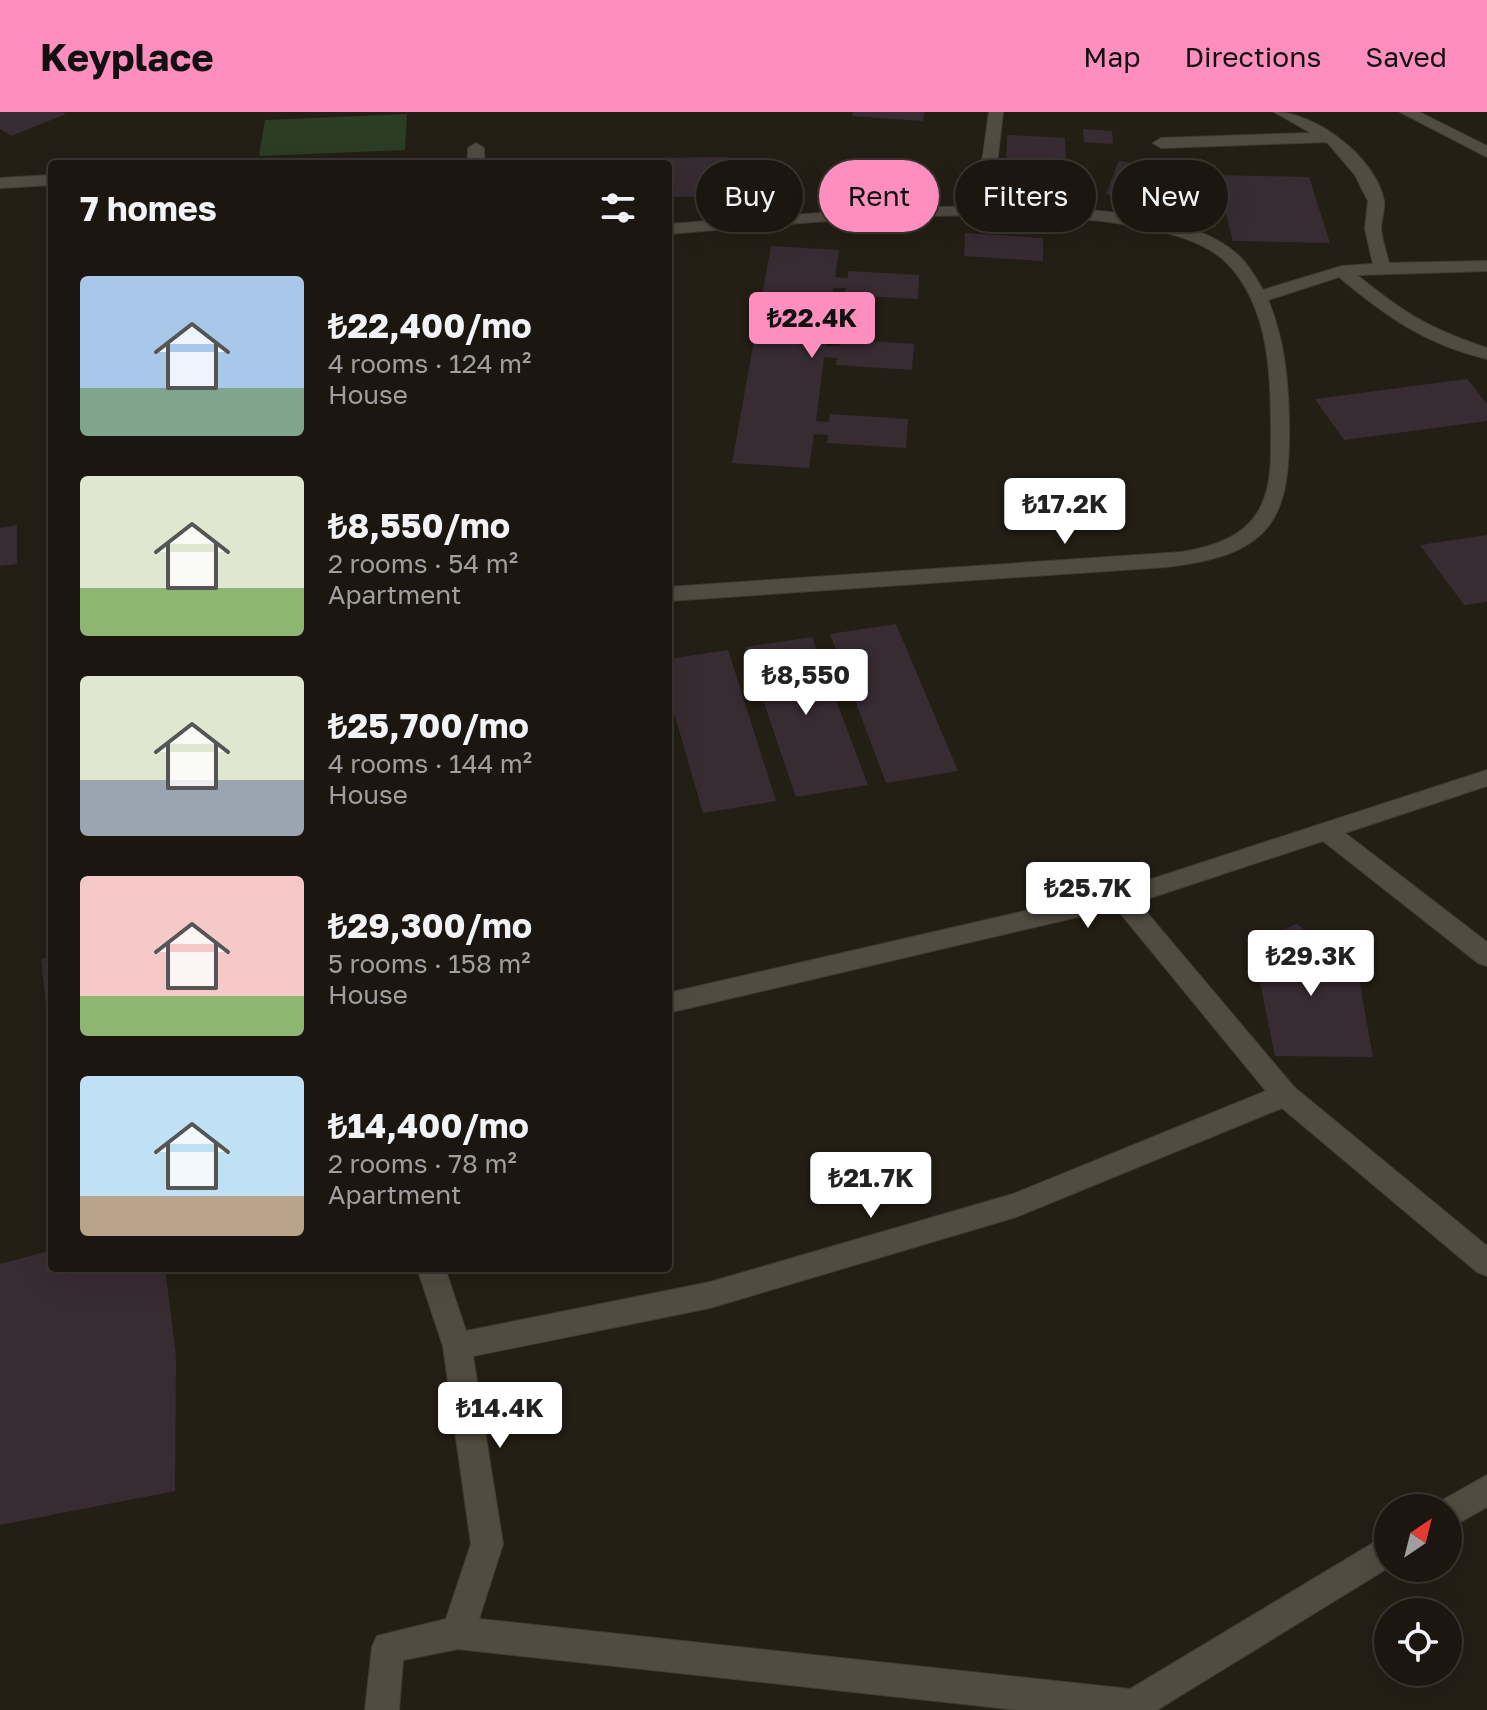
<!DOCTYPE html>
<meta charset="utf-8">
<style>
body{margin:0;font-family:"Golos Text",sans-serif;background:#28241e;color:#f1f3f6;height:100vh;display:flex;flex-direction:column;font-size:30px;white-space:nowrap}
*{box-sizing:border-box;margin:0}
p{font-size:26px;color:#a09f9f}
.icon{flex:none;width:44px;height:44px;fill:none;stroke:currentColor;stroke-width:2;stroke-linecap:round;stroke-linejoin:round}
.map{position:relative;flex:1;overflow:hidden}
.panel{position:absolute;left:48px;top:48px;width:624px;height:1112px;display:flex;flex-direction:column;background:#1b1710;border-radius:8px;box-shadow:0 8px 32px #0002,0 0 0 2px #393630}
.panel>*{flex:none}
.top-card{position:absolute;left:696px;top:48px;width:670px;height:72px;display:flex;gap:16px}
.needle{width:52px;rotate:35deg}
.controls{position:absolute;left:1374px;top:1382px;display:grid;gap:16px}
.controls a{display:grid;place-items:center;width:88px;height:88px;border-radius:50%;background:#1b1710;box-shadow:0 8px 32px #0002,0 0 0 2px #393630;font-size:40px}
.price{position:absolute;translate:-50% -68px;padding:0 18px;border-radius:8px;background:#fff;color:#222;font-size:26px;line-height:52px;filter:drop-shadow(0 2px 4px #0008)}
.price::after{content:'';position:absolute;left:50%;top:48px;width:24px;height:18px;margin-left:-12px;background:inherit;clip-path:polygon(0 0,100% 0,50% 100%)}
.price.on{background:#fd8ebe;color:#111}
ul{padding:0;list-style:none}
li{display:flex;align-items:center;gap:24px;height:200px;padding:0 32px}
li span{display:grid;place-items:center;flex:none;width:224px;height:160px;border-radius:8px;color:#555}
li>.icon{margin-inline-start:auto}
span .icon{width:96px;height:96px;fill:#fffc;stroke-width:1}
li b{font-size:34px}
h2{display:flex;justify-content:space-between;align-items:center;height:96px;padding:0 32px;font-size:34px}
.pill{padding:0 28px;border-radius:36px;background:#1b1710;box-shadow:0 8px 32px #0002,0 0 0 2px #393630;font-size:28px;line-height:72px}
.pill.on{background:#fd8ebe;color:#111}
header{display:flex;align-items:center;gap:48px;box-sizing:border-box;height:112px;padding:0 40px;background:#fd8ebe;color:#111}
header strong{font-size:38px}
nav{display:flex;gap:44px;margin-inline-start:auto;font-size:28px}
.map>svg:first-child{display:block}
.green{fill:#2b3d24}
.building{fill:#382c33}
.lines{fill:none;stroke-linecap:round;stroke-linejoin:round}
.minor-casing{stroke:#403c35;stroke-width:2}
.minor{fill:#514c40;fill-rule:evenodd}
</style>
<header>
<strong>Keyplace</strong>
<nav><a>Map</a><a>Directions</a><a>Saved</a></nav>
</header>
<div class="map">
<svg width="1487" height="1598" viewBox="0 0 1487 1598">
<rect width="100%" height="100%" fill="#241f15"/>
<path class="green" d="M407 2 405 38 259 44 265 8Z"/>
<path class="building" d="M0 0H63L66 2 11 24 0 17Z
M853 0H924L923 9 852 4Z
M1083 17 1112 19 1113 32 1084 30Z
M1007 23 1065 26 1067 90 1006 87Z
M728 45 729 84 668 85V52H581V47Z
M1119 49 1176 58 1165 91 1106 82Z
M1216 63 1309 65 1330 131 1233 129Z
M965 121 1043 126V149L964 144Z
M771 134 839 138 835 165 848 166V159L919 163 918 187 845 183 846 176H833L826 234H839L840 227 914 232 912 258 836 253 837 246 824 245 816 309 829 310 830 302 908 307 906 336 827 331 828 323 814 322 809 356 732 351Z
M1467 267 1487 292V309L1344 328 1315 287Z
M17 413V452L0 454V416Z
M1487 423V490L1464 493 1420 433Z
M896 512 958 659 886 671 830 522Z
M812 525 868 673 796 685 745 535Z
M728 538 776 689 703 701 668 580V547Z
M1297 812 1358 861 1373 945 1275 944 1252 831Z
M52 844V900L47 901 41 847Z
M52 1138V1156H165L176 1244 175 1379 0 1413V1152Z"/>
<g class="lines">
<defs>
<path id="minor" d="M989 0H1003L992 95C1059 95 1188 96 1238 143 1249 153 1256 166 1263 178L1342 154 1373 152 1365 117 1368 89 1355 63 1327 30 1161 36 1153 31 1161 26 1311 21 1274 0C1315 0 1376 45 1384 89 1385 97 1382 106 1381 114 1381 126 1386 139 1389 151L1487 149V159L1357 163C1405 202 1428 216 1487 236V247C1425 232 1387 205 1339 165L1268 188C1284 226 1288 266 1289 307 1291 409 1272 443 1166 455L668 489V475L1182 440C1244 430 1271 405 1271 341 1271 278 1274 199 1227 151 1150 72 779 113 668 122V112L875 97 976 94Z
M1400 0H1419L1487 34V45Z
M476 31 484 36V52H468V36Z
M52 63V73L0 76V66Z
M1487 658V674L1345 721 1487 830V854L1478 851 1323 729 1138 790 1294 975 1487 1134V1164L1477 1160 1282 996 1016 1105 710 1196 473 1244 503 1432 479 1507 1130 1577 1388 1422V1456L1157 1598H1018L458 1537 403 1548 399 1598H365L372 1535 377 1524 446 1507 471 1432 443 1234 417 1156H445L466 1219 710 1170 1013 1082 1266 979 1116 796 668 901V881L1121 777Z
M1487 1363V1395L1448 1417V1396H1435L1437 1391Z"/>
</defs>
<use href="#minor" class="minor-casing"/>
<use href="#minor" class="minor"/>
</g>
</svg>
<div class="controls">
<a><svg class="needle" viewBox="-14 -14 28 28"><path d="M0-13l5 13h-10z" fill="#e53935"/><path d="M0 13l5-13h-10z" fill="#a09f9f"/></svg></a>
<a><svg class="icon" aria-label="locate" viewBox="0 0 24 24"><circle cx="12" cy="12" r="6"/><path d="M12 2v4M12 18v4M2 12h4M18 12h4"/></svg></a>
</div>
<b class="price on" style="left:812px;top:248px">₺22.4K</b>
<b class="price" style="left:1065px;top:434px">₺17.2K</b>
<b class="price" style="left:806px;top:605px">₺8,550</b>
<b class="price" style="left:1088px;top:818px">₺25.7K</b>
<b class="price" style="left:1311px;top:886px">₺29.3K</b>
<b class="price" style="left:871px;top:1108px">₺21.7K</b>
<b class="price" style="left:500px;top:1338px">₺14.4K</b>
<div class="top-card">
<a class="pill">Buy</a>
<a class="pill on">Rent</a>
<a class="pill">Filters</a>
<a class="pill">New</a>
</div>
<section class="panel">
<h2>7 homes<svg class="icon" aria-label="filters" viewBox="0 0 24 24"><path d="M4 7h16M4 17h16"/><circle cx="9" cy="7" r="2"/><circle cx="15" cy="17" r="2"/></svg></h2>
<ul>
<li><span style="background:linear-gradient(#a9c7e8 70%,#7fa58c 0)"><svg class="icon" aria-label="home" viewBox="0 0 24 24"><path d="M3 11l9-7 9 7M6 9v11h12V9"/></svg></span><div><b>₺22,400/mo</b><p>4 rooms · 124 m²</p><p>House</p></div></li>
<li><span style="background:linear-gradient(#dfe7d0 70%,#8fb573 0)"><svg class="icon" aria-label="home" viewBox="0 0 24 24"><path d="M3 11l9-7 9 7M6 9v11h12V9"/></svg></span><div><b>₺8,550/mo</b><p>2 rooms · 54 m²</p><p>Apartment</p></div></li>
<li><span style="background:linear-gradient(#dfe7d0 65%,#9aa5b1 0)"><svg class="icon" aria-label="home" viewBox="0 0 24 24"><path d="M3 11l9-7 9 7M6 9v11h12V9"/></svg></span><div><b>₺25,700/mo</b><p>4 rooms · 144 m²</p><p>House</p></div></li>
<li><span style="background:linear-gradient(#f6c9c9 75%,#8fb573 0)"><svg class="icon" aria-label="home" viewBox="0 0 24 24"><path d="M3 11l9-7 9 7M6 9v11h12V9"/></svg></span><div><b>₺29,300/mo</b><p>5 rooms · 158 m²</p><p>House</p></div></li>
<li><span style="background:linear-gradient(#bfe0f5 75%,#b9a48a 0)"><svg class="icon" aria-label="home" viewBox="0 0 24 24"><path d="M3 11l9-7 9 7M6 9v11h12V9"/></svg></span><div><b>₺14,400/mo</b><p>2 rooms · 78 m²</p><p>Apartment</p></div></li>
</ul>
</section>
</div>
